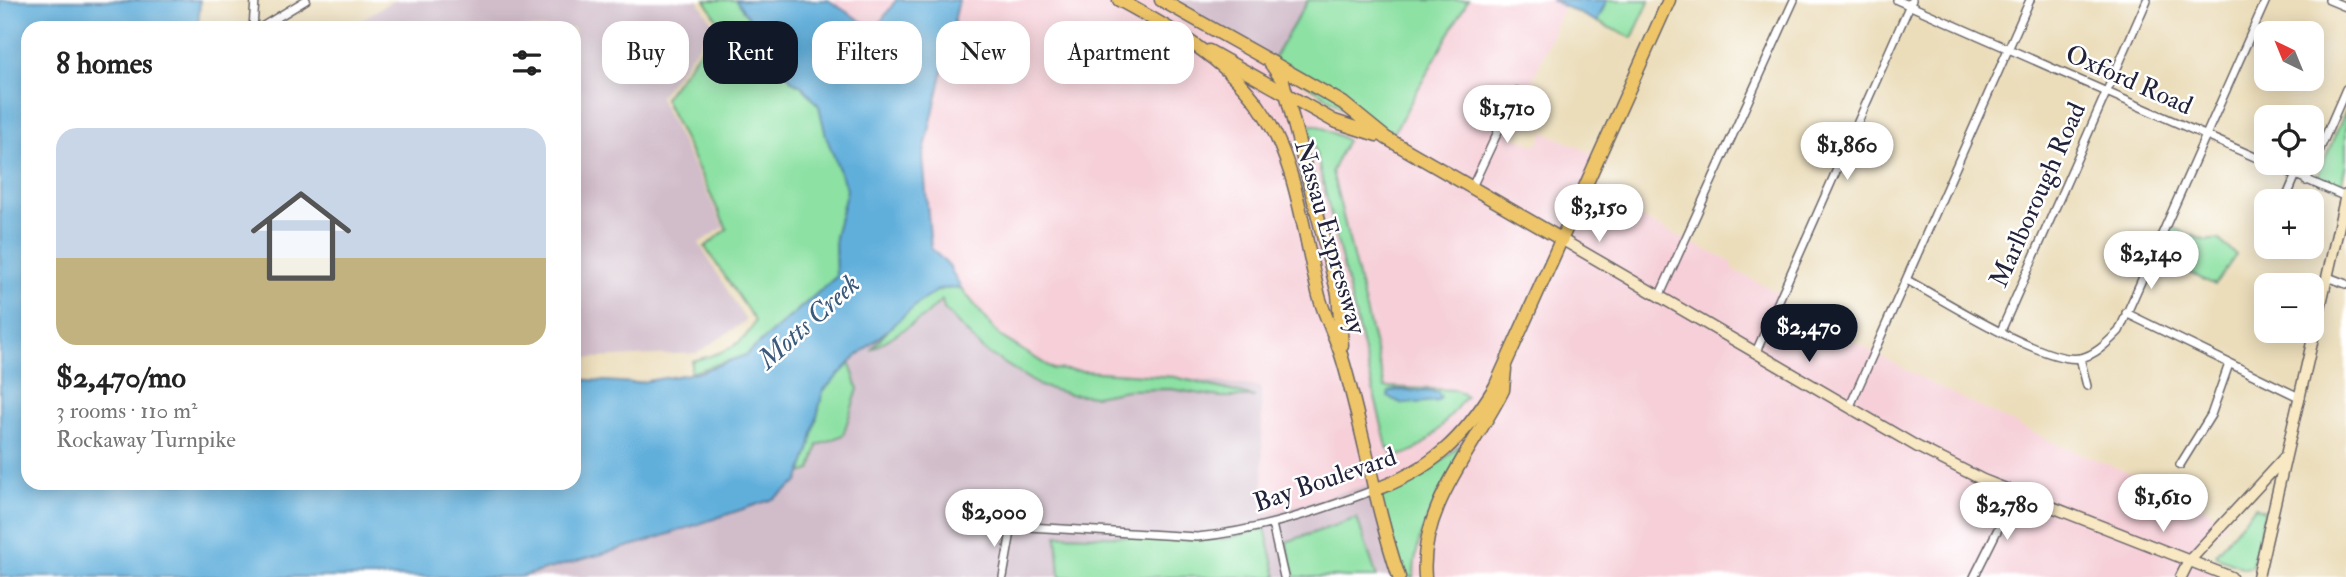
<!DOCTYPE html>
<meta charset="utf-8">
<style>
body{margin:0;font-family:"IM FELL Double Pica",serif;background:#f2f2f2;color:#222;height:100vh;display:flex;flex-direction:column;font-size:26px;white-space:nowrap}
*{box-sizing:border-box;margin:0}
p{font-size:23px;color:#767676}
.icon{flex:none;width:38px;height:38px;fill:none;stroke:currentColor;stroke-width:2;stroke-linecap:round;stroke-linejoin:round}
.map{position:relative;flex:1;overflow:hidden}
.panel{position:absolute;left:21px;top:21px;width:560px;height:469px;display:flex;flex-direction:column;background:#fff;border-radius:21px;box-shadow:0 4px 18px #0003}
.panel>*{flex:none}
.banner{position:absolute;left:602px;top:21px;width:665px;height:63px;display:flex;gap:14px}
.needle{width:46px;rotate:317deg}
.controls{position:absolute;left:2254px;top:21px;display:grid;gap:14px}
.controls a{display:grid;place-items:center;width:70px;height:70px;border-radius:14px;background:#fff;box-shadow:0 4px 18px #0003;font-size:35px}
.price{position:absolute;translate:-50% -60px;padding:0 16px;border-radius:24px;background:#fff;color:#222;font-size:23px;line-height:46px;filter:drop-shadow(0 2px 4px #0008)}
.price::after{content:'';position:absolute;left:50%;top:42px;width:21px;height:16px;margin-left:-10px;background:inherit;clip-path:polygon(0 0,100% 0,50% 100%)}
.price.current{background:#111827;color:#fff}
ul{padding:0;list-style:none}
li{display:grid;align-content:center;gap:14px;height:371px;padding:0 35px}
li+li{border-top:2px solid #e0e0e0}
li span{display:grid;place-items:center;height:217px;border-radius:21px;color:#555}
li>.icon{margin-inline-start:auto}
span .icon{width:126px;height:126px;fill:#fffc;stroke-width:1}
li b{font-size:30px}
h2{display:flex;justify-content:space-between;align-items:center;height:84px;padding:0 35px;font-size:30px}
.chip{padding:0 24px;border-radius:21px;background:#fff;box-shadow:0 4px 18px #0003;font-size:24px;line-height:63px}
.chip.current{background:#111827;color:#fff}
.map>svg:first-child{display:block}
.built{fill:#f6cfd8}
.industrial{fill:#d1bdca}
.green{fill:#8ce1a3;stroke:#57826f;stroke-width:2;fill-rule:evenodd}
.water{fill:#61afdb;stroke:#42688b;stroke-width:2}
.lines{fill:none;stroke-linecap:round;stroke-linejoin:round}
.minor-casing{stroke:#686367;stroke-width:10}
.secondary-casing{stroke:#686367;stroke-width:13}
.primary-casing{stroke:#686367;stroke-width:15}
.trunk-casing{stroke:#686367;stroke-width:15}
.minor{stroke:#fff;stroke-width:7}
.secondary{stroke:#f8e8c3;stroke-width:10}
.primary{stroke:#eec569;stroke-width:12}
.trunk{stroke:#eec569;stroke-width:12}
.labels{text-anchor:middle;dominant-baseline:central;stroke-width:5;stroke-linejoin:round;paint-order:stroke}
.street-label{font-size:26px;fill:#22223b;stroke:#fff}
.water-label{font-size:28px;font-style:italic;fill:#3b5a7b;stroke:#fff}
</style>
<div class="map">
<svg width="2346" height="577" viewBox="0 0 2346 577">
<rect width="100%" height="100%" fill="#fff"/>
<filter id="ink" filterUnits="userSpaceOnUse"><feTurbulence type="fractalNoise" baseFrequency=".0143" numOctaves="2"/><feDisplacementMap in="SourceGraphic" scale="14" xChannelSelector="R" yChannelSelector="G"/><feConvolveMatrix kernelMatrix="1 2 1 2 8 2 1 2 1" color-interpolation-filters="sRGB"/></filter>
<filter id="wash" filterUnits="userSpaceOnUse"><feTurbulence type="fractalNoise" baseFrequency=".00686" numOctaves="4" result="noise"/><feDisplacementMap in="SourceGraphic" scale="28" xChannelSelector="R" yChannelSelector="G"/><feGaussianBlur stdDeviation="1.57" result="paint"/><feColorMatrix in="noise" values="0 0 0 0 0 0 0 0 0 0 0 0 0 0 0 0 0 1.4 0 .05"/><feComposite in="paint" operator="in"/></filter>
<g filter="url(#wash)">
<rect width="100%" height="100%" fill="#ebddba"/>
<path class="built" d="M828 0H896L875 31Z
M959 0H1163L1389 138 1468 0H1551L1564 6 1510 135 1537 146 1544 132 1600 157 1589 182 1643 207 1639 217 1733 263 1732 269 1779 293 1777 300 1938 387 2059 445 2185 495 2227 523 2189 560 2230 577H1414L1419 540 1432 509 1480 428 1425 475 1377 499 1373 483 1264 516 1261 387 1149 374 1053 369 1000 336 961 288 949 266 931 248 923 157Z"/>
<path class="industrial" d="M400 0H698L714 25 659 97 724 227 699 243 746 321 697 353 574 359V28H349L390 2Z
M1163 0H1308L1272 61Z
M961 288 1000 336 1053 369 1149 374 1261 387 1264 515 1374 483 1403 577H1277L1264 529 1225 539 1057 536 1060 577H520L549 571 823 391 856 357 920 302Z"/>
<path class="green" d="M705 0H736L792 81 802 86 819 106 826 136 847 190 835 236 836 277 746 355 690 373 692 361C718 354 744 348 755 321L705 247 727 229 664 98 720 24Z
M1308 0H1468L1390 139 1272 61Z
M1607 0H1650L1632 38 1597 22Z
M2346 110V165L2340 189 2316 180Z
M1309 125H1317L1347 140 1332 171 1385 387 1456 390 1466 396C1449 417 1424 455 1395 456L1387 447ZM1396 390 1437 392 1440 399 1403 403Z
M2173 228 2206 241 2218 239 2236 255 2215 285 2159 259Z
M961 288 1000 336 1053 369 1175 377 1255 397H1219L1171 389 1127 390 1095 396 1069 394 1040 386 983 350 944 309 942 300 925 316 871 350C889 329 912 300 939 290 945 287 954 288 961 288Z
M850 363 858 389 843 435 818 445 811 470 801 473 823 391Z
M1483 425C1455 471 1414 521 1414 577H1403L1377 499 1425 475Z
M2255 507 2265 511 2252 567 2244 568 2217 557 2216 553Z
M1357 518 1377 577H1295L1286 542Z
M1265 528 1277 577H1060L1057 535 1225 539Z"/>
<path class="water" d="M0 0H200L198 28H28V483H574V379L635 383 700 372 746 355 836 277 835 237 847 190 826 136 819 106 802 86 792 81 736 0H828L875 30 896 0H959L923 157 931 248 949 266 961 288 940 289 920 302 856 357 823 391 809 451 798 482 773 499 645 542 520 577H0Z
M1551 0H1607L1597 22Z
M1396 390 1437 392 1441 397 1438 401 1403 404 1388 397 1389 392Z"/>
</g>
<g filter="url(#ink)">
<g class="lines">
<defs>
<path id="minor" d="M1897 0 2346 197
M2329 0 2346 7
M253 28 255 0
M260 28 306 0
M2306 181 2346 89
M1472 187 1517 91
M2285 201 2295 177
M2328 277 2346 284
M1907 280C1940 298 2046 365 2080 358 2096 355 2108 342 2119 331L2266 0
M1659 297 1794 0
M2126 313 2301 398
M2001 331 2147 0
M1756 352 1912 0
M2080 358 2087 386
M1850 406 2030 0
M2180 465 2211 415 2229 364
M1272 524 1284 577
M1003 577 1012 526 1197 537C1258 531 1316 512 1374 490
M1974 577 2015 495"/>
<path id="secondary" d="M1561 239 1916 446 1983 480 2231 577
M2181 577 2189 561 2285 457
M2258 577 2346 195"/>
<path id="primary" d="M1209 51 1334 121 1377 135
M1268 60 1343 103 1386 138 1561 239
M1374 490C1431 470 1464 438 1495 387L1669 0"/>
<path id="trunk" d="M1119 0C1170 28 1224 57 1258 105 1297 159 1303 233 1319 296 1325 318 1337 339 1343 361 1364 432 1375 506 1399 577
M1161 0 1268 60 1283 81 1338 294 1342 345
M1425 577C1419 508 1474 448 1503 390L1505 369"/>
</defs>
<use href="#minor" class="minor-casing"/>
<use href="#secondary" class="secondary-casing"/>
<use href="#primary" class="primary-casing"/>
<use href="#trunk" class="trunk-casing"/>
<use href="#minor" class="minor"/>
<use href="#secondary" class="secondary"/>
<use href="#primary" class="primary"/>
<use href="#trunk" class="trunk"/>
</g>
</g>
<g class="labels">
<g class="street-label">
<text transform="translate(2129 80) rotate(24)">Oxford Road</text>
<text transform="translate(2038 195) rotate(-66)">Marlborough Road</text>
<text transform="translate(1330 237) rotate(74)">Nassau Expressway</text>
<text transform="translate(1325 480) rotate(-19)">Bay Boulevard</text>
</g>
<g class="water-label">
<text transform="translate(809 322) rotate(-42)">Motts Creek</text>
</g>
</g>
</svg>
<div class="controls">
<a><svg class="needle" viewBox="-14 -14 28 28"><path d="M0-13l5 13h-10z" fill="#e53935"/><path d="M0 13l5-13h-10z" fill="#767676"/></svg></a>
<a><svg class="icon" aria-label="locate" viewBox="0 0 24 24"><circle cx="12" cy="12" r="6"/><path d="M12 2v4M12 18v4M2 12h4M18 12h4"/></svg></a>
<a>+</a>
<a>−</a>
</div>
<b class="price" style="left:1507px;top:145px">$1,710</b>
<b class="price" style="left:1847px;top:182px">$1,860</b>
<b class="price" style="left:1599px;top:244px">$3,150</b>
<b class="price" style="left:2151px;top:291px">$2,140</b>
<b class="price current" style="left:1809px;top:364px">$2,470</b>
<b class="price" style="left:2163px;top:534px">$1,610</b>
<b class="price" style="left:2007px;top:542px">$2,780</b>
<b class="price" style="left:994px;top:549px">$2,000</b>
<div class="banner">
<a class="chip">Buy</a>
<a class="chip current">Rent</a>
<a class="chip">Filters</a>
<a class="chip">New</a>
<a class="chip">Apartment</a>
</div>
<section class="panel">
<h2>8 homes<svg class="icon" aria-label="filters" viewBox="0 0 24 24"><path d="M4 7h16M4 17h16"/><circle cx="9" cy="7" r="2"/><circle cx="15" cy="17" r="2"/></svg></h2>
<ul>
<li><span style="background:linear-gradient(#c9d6e8 60%,#c2b280 0)"><svg class="icon" aria-label="home" viewBox="0 0 24 24"><path d="M3 11l9-7 9 7M6 9v11h12V9"/></svg></span><div><b>$2,470/mo</b><p>3 rooms · 110 m²</p><p>Rockaway Turnpike</p></div></li>
</ul>
</section>
</div>
